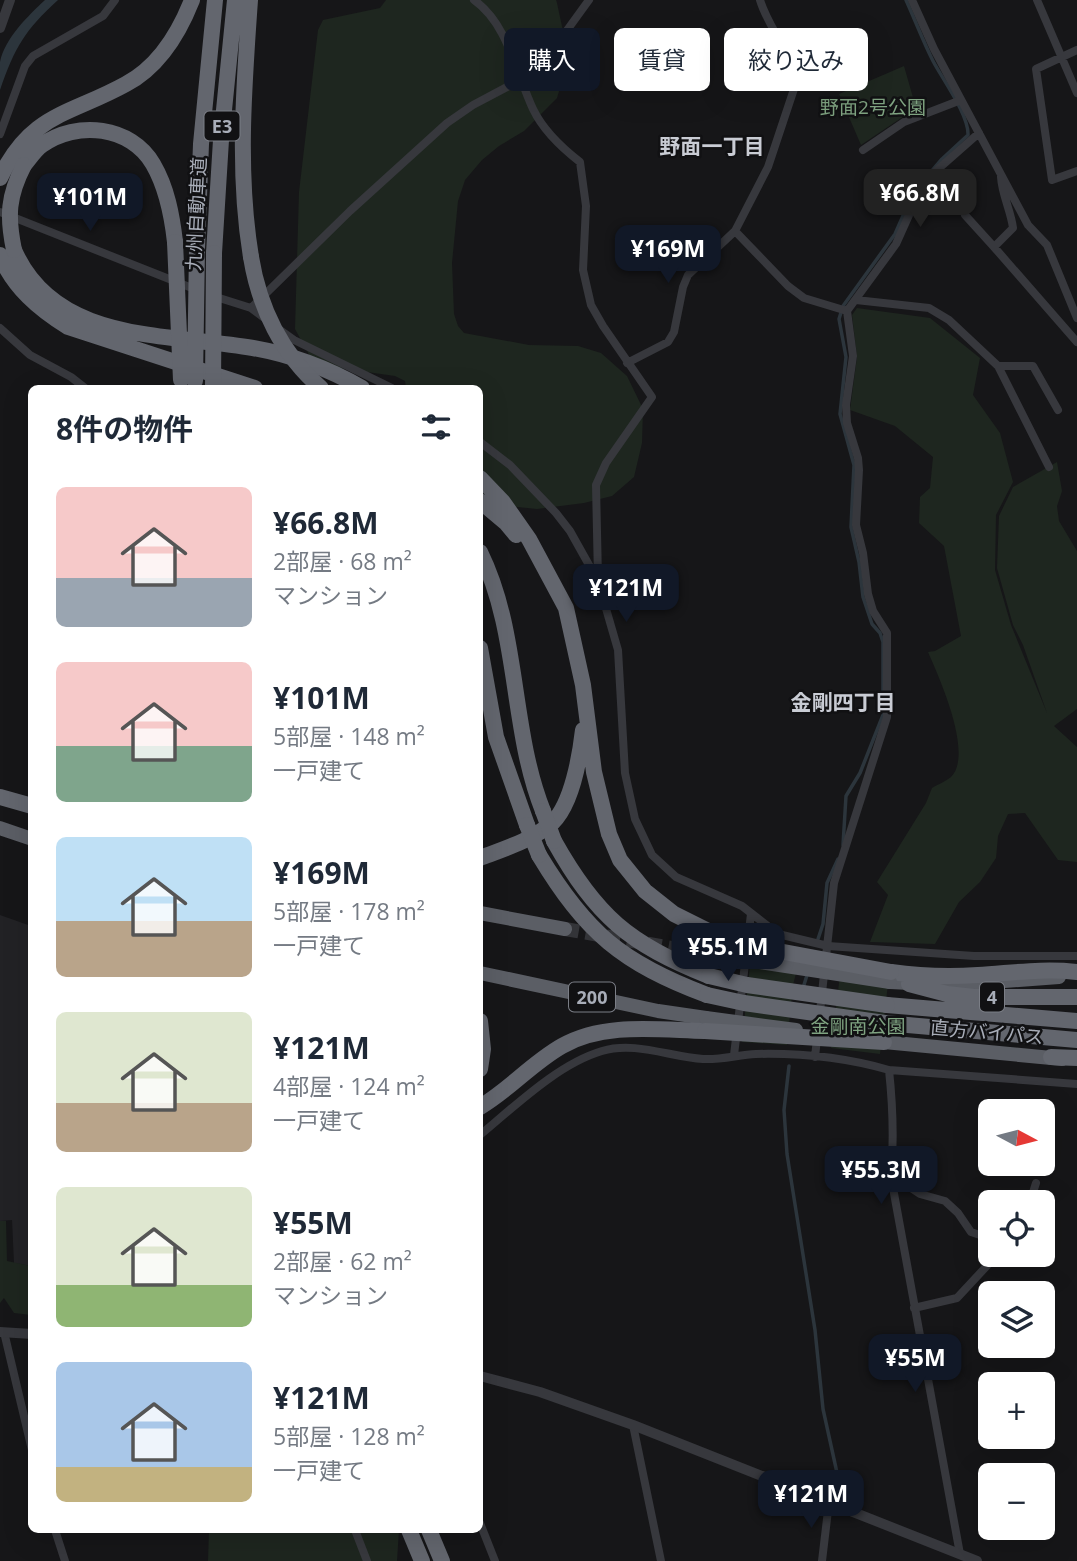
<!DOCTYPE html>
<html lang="ja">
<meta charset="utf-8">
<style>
body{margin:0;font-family:"Open Sans","Noto Sans JP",sans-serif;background:#f6f6f7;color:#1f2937;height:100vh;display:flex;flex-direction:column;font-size:26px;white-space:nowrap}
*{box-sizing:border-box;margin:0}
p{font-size:23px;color:#747a83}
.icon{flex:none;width:38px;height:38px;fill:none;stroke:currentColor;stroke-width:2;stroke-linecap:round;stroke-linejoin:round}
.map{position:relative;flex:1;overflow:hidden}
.side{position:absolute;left:28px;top:385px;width:455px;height:1148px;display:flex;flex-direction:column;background:#fff;border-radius:10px;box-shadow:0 7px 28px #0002}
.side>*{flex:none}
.top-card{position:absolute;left:504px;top:28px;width:467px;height:63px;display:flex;gap:14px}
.needle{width:46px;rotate:97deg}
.fabs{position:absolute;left:978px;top:1099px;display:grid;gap:14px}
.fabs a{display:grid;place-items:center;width:77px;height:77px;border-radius:10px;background:#fff;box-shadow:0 7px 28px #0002;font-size:35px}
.price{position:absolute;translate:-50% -60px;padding:0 16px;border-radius:14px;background:#111827;color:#fff;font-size:23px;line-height:46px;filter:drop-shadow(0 2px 4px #0008)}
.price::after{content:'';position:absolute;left:50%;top:42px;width:21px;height:16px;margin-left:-10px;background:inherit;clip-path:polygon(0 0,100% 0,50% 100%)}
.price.selected{background:#222;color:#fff}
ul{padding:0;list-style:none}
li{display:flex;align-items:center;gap:21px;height:175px;padding:0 28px}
li span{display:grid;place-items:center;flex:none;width:196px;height:140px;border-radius:10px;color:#555}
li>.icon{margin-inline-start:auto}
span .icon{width:84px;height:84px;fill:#fffc;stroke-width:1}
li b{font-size:30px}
h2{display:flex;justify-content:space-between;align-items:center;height:84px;padding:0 28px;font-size:30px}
.chip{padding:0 24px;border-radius:10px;background:#fff;box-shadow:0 7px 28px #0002;font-size:24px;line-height:63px}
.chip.selected{background:#111827;color:#fff}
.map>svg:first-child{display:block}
.built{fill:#222225}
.green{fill:#1e261f}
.water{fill:#2c353c}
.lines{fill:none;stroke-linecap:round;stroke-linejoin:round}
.stream{stroke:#2c353c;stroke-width:3.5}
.trunk-tunnel{stroke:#333438;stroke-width:14;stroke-dasharray:14 7;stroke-linecap:butt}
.minor{stroke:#37383d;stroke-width:8}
.tertiary{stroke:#37383d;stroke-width:10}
.trunk{stroke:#5b5e65;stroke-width:14}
.motorway{stroke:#63666e;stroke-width:16}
.trunk-bridge{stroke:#5b5e65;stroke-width:14}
.motorway-bridge{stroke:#63666e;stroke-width:16}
.labels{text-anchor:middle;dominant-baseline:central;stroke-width:5;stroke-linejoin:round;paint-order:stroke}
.shield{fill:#111113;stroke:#7b7e86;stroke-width:2}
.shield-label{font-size:18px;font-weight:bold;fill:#a8adb8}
.park-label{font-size:19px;fill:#7fa381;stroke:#111113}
.street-label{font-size:19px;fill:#a8adb8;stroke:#111113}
.neighbourhood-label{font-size:21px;font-weight:bold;fill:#c9ccd4;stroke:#111113}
</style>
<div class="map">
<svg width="1077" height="1561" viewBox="0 0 1077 1561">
<rect width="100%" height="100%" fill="#161618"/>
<path class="built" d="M0 915 31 926V1266L14 1263 12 1220 0 1221Z"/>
<path class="green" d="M386 0H556L557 3 563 31 564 75 557 98 524 131 499 146 482 160 465 180 458 201 452 263 454 314 458 326 464 333 529 345 578 346 601 353 627 376 643 409 642 443 634 477 612 496 584 503 537 509 480 503V388H406L405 381 395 376 339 368 312 360 295 329 299 192 318 30 323 20 380 8Z
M904 66 916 108 861 145 839 94Z
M857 308 930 318 980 358 973 395 1000 433 1013 482 996 515 995 570 1011 625 1047 713 1023 645 1013 625 997 568 999 516 1013 487 1057 462 1062 491 1057 506 1059 521 1077 551V709L1054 726 1077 747V862L1058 860 1025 813 1008 814 998 836 996 858 980 882 959 902 935 944 870 942 888 895 877 882 926 803 932 788C937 785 946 781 951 777 974 754 939 677 928 652L935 651 961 636 944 546 919 523 920 497 930 488 933 457 895 426 850 410 857 357 852 315Z
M753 936 779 946 802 950 793 985 787 1045 742 1042Z
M841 967 889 975 880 1054 831 1048Z
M0 1221H6L7 1261 31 1266V1315L14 1313 4 1298 0 1303Z
M209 1530H399L397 1561H208Z"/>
<path class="water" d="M45 0H58C25 30 15 47 0 90 0 81 0 70 0 62 5 38 28 16 45 0Z"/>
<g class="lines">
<path class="stream" d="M843 845 846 796 860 773 883 715V642L880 633 872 624 863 597 859 562 851 527 854 465 840 414 846 357 839 319 843 306 895 234 913 193 942 159 968 135C969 115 943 80 933 61 923 41 915 20 906 0
M818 939 823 924 827 883 838 859
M803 988 808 972
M789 1066 784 1110 787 1154 815 1330 823 1409 841 1491"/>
<path class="trunk-tunnel" d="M565 929 700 953"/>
<path class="minor" d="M474 0C508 24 516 73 533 109 543 130 562 148 580 162L586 206 583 270 591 305 603 326 652 397 606 463 596 485 598 578
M760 0C769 30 794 54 795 86L768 167 735 231 788 286 804 298 847 311
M912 0 934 49 1028 225 1047 245 1077 318
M1037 0 1077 93
M1077 50 1036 69 1052 180 1077 171
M0 134 25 66 33 56 103 16 115 0
M863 150 904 122 961 100
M0 212 197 290
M965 215 994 247 1013 228C1011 211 1002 195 1001 177
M994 247 1077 342
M213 296 251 308 267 320
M856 300 929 308 949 320 998 366 1049 467
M251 308 350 211 447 123 473 105 522 79 544 62 589 0
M0 328 30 355 71 377 85 388
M280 330 294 340 392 388
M627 363 668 342 674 332 683 287 688 275 735 231
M998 366H1033L1058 410
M480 442 510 465 556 513 570 531 598 581 618 650 625 773 635 819 652 855 676 877 742 906 778 934 828 946 974 956H1077
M734 1055 751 914
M815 1057 834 883 887 717V633L873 611 868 594 863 553 856 525 859 470 858 458 847 423 846 405 853 356 847 311 896 244 918 195 937 170 979 133
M889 1070C893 1107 894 1141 891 1177L960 1554
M480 1135C515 1106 558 1064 602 1051 635 1041 670 1057 703 1059 721 1060 738 1055 756 1054 799 1053 847 1058 889 1070L1077 1084
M891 1177 902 1182 920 1194 945 1201 958 1213 971 1232 983 1236 990 1242
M1030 1202 1036 1183
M914 1308 957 1298 997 1255
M4 1332 32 1450
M633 1425 661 1561
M480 1523 495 1561
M55 1530 65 1561
M355 1530 367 1561
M822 1561 829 1502"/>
<path class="tertiary" d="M0 28 10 0
M0 1332 32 1334
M480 1376 540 1392 633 1425 977 1561"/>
<path class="trunk" d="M0 828 32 839
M480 913 565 929
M480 973 658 1011 706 1018
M890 982 951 985 1059 977
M884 1042 1062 1059"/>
<path class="motorway" d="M250 0C244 86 237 172 251 257
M24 165C30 158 35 150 42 145 77 120 131 126 153 164 167 188 172 215 175 242
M0 178C31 113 70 115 126 84 158 67 179 33 192 0
M197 249 201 144 215 0
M14 250C55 344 167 333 253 348 293 355 327 368 362 388
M214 253 221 140 235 0
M0 255C14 288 39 309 68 327L255 388
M480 478 503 502 529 539 566 608 583 685 594 772 609 834 620 860 645 891 674 914 716 935
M480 501 506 523 516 535
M480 552C520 633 510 728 543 811
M480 648 496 737 527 825
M0 797 32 806
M554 841C596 916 629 944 709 976
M539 855C586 933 622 963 707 995
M480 858C504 849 533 840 553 822 572 803 580 756 583 730
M891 972C920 976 948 977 978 975 1012 973 1043 968 1077 972
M909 984 947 994 974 997H1077
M887 1005 1077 1021
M480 1021 483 1049 480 1069
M885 1023 1077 1040
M1051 1057 1077 1058
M480 1107C509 1090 532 1063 562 1046 604 1022 658 1030 705 1031
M409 1530 422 1561
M429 1530 442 1561"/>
<path class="trunk-bridge" d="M713 955 890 982
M706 1018 796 1030"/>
<path class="motorway-bridge" d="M175 242 181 380
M14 250C7 216 8 196 24 165
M251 257C259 307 282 355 321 388
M195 381 197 249
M213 387 214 253
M543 811 554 841
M527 825 539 855
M716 935 773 950 891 972
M709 976 747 985 887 1005
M707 995 744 1003 885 1023
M705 1031 884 1042"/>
</g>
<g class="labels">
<g class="shield">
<rect x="204.5" y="111.5" width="35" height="29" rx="5"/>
<rect x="569" y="982.5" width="46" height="29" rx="5"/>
<rect x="980" y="982.5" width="24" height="29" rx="5"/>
</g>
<g class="shield-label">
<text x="222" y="126">E3</text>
<text x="592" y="997">200</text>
<text x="992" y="997">4</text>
</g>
<g class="park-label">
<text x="873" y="107">野面2号公園</text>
<text x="858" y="1026">金剛南公園</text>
</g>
<g class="street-label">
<text transform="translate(196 214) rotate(-87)">九州自動車道</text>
<text transform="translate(987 1032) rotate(5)">直方バイパス</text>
</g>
<g class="neighbourhood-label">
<text x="712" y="146">野面一丁目</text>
<text x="843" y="702">金剛四丁目</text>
</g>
</g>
</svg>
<div class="fabs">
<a><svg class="needle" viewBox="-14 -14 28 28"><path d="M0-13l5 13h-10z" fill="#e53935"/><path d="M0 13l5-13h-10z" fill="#747a83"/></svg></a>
<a><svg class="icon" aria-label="locate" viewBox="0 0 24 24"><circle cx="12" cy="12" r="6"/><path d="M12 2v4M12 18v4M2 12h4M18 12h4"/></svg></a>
<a><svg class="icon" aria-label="layers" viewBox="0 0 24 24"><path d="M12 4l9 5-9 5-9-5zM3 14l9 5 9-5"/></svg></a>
<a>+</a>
<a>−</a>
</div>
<b class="price selected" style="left:920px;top:229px">¥66.8M</b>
<b class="price" style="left:90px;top:233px">¥101M</b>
<b class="price" style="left:668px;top:285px">¥169M</b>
<b class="price" style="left:626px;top:624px">¥121M</b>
<b class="price" style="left:728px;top:983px">¥55.1M</b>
<b class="price" style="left:881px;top:1206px">¥55.3M</b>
<b class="price" style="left:915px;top:1394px">¥55M</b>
<b class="price" style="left:811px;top:1530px">¥121M</b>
<div class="top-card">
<a class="chip selected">購入</a>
<a class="chip">賃貸</a>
<a class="chip">絞り込み</a>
</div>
<section class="side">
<h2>8件の物件<svg class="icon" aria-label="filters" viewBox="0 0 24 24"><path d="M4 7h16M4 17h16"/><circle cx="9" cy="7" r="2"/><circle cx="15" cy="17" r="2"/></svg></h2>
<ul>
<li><span style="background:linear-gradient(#f6c9c9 65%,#9aa5b1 0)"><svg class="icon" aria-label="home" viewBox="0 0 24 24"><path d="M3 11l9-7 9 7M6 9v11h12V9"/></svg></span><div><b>¥66.8M</b><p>2部屋 · 68 m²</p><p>マンション</p></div></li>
<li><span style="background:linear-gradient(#f6c9c9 60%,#7fa58c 0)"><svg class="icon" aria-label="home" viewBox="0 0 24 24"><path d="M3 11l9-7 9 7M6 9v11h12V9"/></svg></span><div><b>¥101M</b><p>5部屋 · 148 m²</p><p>一戸建て</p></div></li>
<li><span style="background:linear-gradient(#bfe0f5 60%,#b9a48a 0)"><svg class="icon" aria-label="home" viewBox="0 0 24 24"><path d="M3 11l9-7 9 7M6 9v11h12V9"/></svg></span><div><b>¥169M</b><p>5部屋 · 178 m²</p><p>一戸建て</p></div></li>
<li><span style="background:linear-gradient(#dfe7d0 65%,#b9a48a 0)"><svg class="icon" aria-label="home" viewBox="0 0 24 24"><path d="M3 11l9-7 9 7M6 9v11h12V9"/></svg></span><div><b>¥121M</b><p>4部屋 · 124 m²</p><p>一戸建て</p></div></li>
<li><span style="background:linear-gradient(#dfe7d0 70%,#8fb573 0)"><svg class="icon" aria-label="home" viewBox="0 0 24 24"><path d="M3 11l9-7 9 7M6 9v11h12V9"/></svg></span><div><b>¥55M</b><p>2部屋 · 62 m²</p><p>マンション</p></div></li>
<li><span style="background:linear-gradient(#a9c7e8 75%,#c2b280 0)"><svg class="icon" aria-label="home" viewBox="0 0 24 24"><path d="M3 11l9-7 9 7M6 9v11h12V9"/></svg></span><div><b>¥121M</b><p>5部屋 · 128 m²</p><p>一戸建て</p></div></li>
</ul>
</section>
</div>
